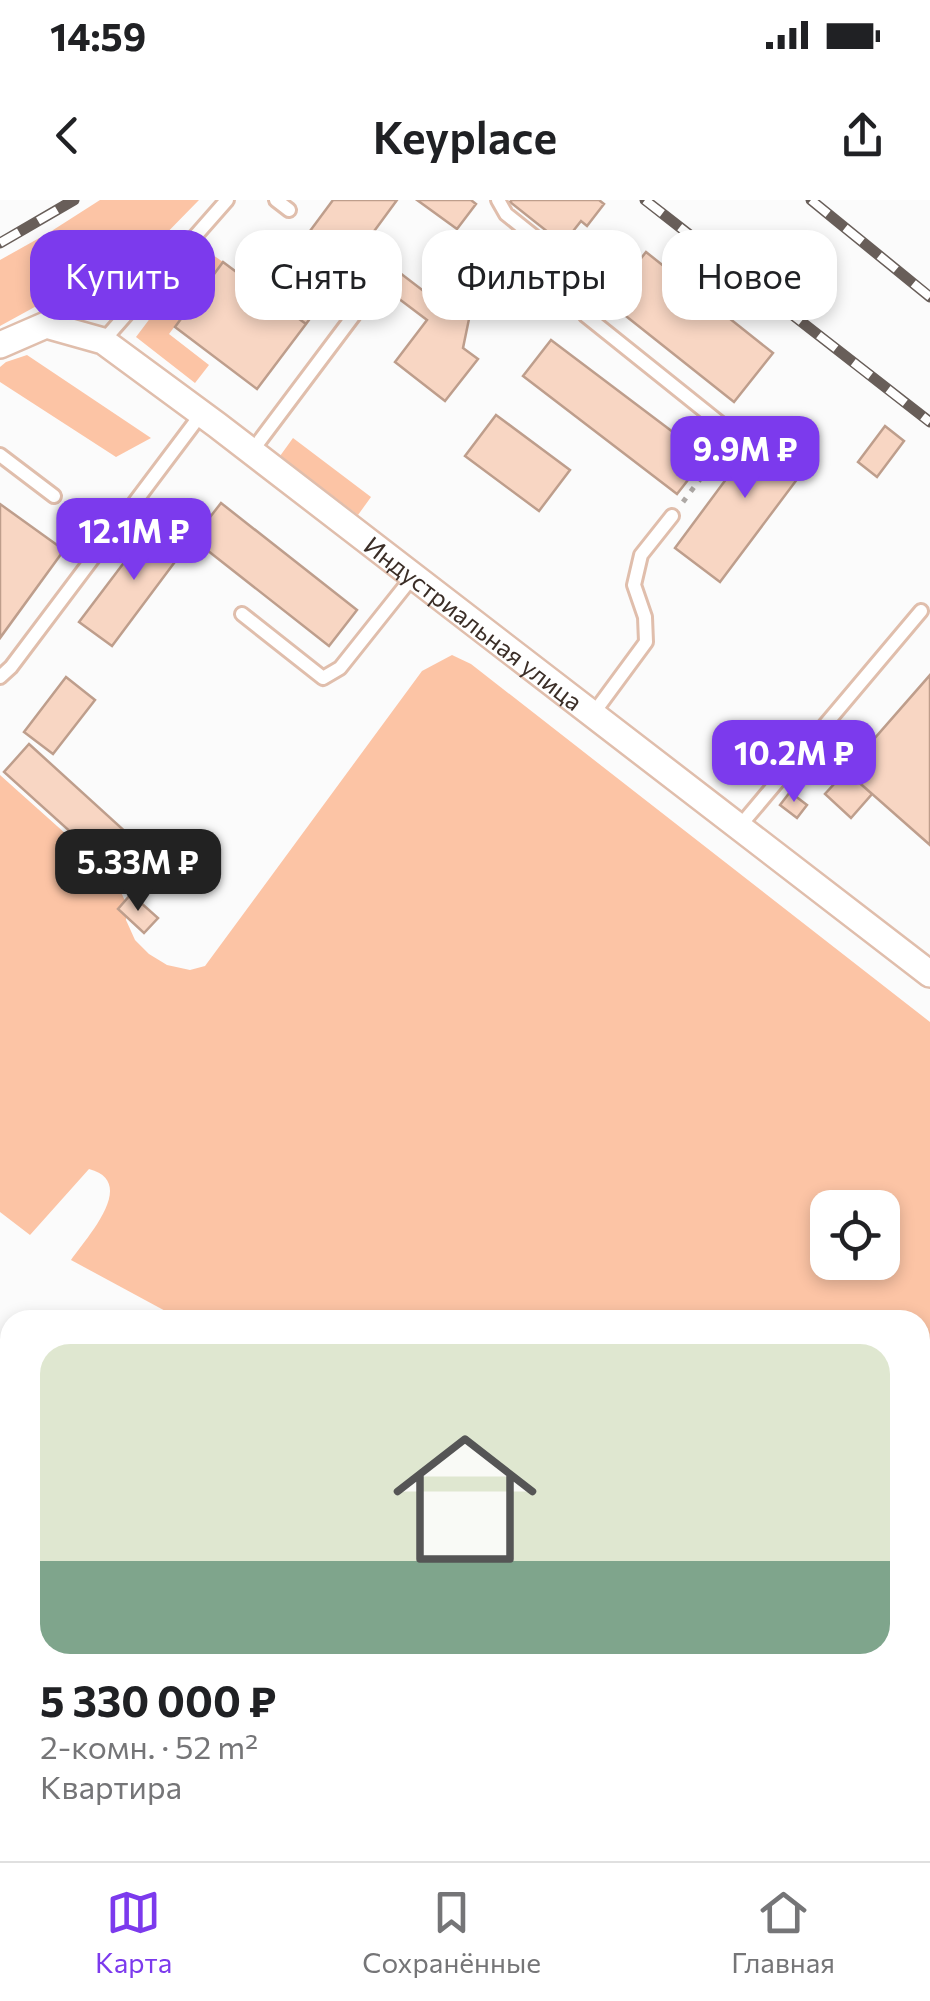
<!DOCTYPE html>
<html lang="ru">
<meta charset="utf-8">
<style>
body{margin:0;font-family:Commissioner,sans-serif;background:#f2f2f2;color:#202124;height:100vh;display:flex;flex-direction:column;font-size:38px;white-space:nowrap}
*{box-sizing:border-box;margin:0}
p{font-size:32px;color:#757577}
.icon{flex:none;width:55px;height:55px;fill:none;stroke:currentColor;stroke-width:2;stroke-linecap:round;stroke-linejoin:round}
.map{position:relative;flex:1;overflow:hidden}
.side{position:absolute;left:0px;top:1110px;width:930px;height:552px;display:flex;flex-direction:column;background:#fff;border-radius:30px 30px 0 0;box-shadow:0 5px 15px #0003}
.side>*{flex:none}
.banner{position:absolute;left:30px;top:30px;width:870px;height:90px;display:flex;gap:20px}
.fabs{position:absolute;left:810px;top:990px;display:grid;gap:20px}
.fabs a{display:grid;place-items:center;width:90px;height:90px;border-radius:20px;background:#fff;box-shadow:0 5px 15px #0003;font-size:50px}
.price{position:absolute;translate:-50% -85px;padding:0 22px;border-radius:20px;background:#7c3aed;color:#fff;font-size:32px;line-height:65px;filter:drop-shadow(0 2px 5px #0008)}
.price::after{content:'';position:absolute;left:50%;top:60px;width:30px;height:22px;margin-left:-15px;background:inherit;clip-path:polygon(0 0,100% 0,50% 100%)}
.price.selected{background:#222;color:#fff}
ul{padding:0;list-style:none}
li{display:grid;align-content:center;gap:20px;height:530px;padding:0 40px}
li+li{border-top:2px solid #e0e0e0}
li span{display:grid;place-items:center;height:310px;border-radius:30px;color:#555}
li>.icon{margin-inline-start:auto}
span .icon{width:180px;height:180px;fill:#fffc;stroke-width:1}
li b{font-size:42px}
.chip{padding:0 35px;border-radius:30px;background:#fff;box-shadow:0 5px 15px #0003;font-size:35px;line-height:90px}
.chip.selected{background:#7c3aed;color:#fff}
.status{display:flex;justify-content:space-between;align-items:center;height:70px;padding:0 50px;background:#fff;direction:ltr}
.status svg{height:28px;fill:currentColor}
header{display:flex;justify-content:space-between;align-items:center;height:130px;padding:0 40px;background:#fff;font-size:45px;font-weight:600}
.dock{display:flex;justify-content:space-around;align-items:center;height:140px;border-top:2px solid #e0e0e0;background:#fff;font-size:28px;color:#757577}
.dock a{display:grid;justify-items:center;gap:5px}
.dock .selected{color:#7c3aed}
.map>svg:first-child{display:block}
.green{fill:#fcc4a5;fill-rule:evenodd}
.building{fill:#f8d6c3;stroke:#be9e8c;stroke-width:2.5}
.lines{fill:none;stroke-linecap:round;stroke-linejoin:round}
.service-casing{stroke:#e0beac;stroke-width:18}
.minor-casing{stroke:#e0beac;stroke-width:30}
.path{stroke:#ada8a5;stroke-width:5;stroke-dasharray:5 8;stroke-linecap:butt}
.service{stroke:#fff;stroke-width:12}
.minor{stroke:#fff;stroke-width:25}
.rail-casing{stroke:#685e59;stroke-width:11}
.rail{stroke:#fff;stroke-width:8;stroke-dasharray:22;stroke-linecap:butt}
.labels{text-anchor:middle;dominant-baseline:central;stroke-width:10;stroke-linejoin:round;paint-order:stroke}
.street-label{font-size:25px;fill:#3b2e27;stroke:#fff}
</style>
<div class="status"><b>14:59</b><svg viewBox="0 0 49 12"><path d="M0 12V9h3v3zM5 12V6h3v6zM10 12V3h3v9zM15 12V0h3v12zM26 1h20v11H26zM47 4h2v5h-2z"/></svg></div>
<header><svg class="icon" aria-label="back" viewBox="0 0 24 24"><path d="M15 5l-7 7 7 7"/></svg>Keyplace<svg class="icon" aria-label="share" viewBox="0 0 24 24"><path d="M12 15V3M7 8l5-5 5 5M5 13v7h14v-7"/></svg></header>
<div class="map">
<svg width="930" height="1661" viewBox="0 0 930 1661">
<rect width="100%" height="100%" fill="#fbfbfb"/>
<path class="green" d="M100 0H199L109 92 74 109 42 103 0 126V60L50 32Z
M203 48 223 62 169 134 209 165 195 183 136 137Z
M27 155 151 238 116 257 0 182V167L6 162Z
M293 238 371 297 358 315 280 256Z
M452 455 471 464 930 822V1661H0V1486L10 1472V1652H920V1120H182L71 1060C86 1038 139 982 89 969L30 1035 0 1012V575L114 677 126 703V720L135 740 149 754 167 765 190 770 205 766 422 471ZM828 1008H882V1062H828Z"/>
<path class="building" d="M333 0H397L306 124 264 93Z
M417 0H471L476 4 457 29Z
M512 0H599L604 4 587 26 581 21 563 44 510 2Z
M503 33 549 66 524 100 479 67Z
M646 52 773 153 734 202 607 101Z
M223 62 306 124 257 189 175 127Z
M387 63 430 96 433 91 469 119 463 148 478 159 445 201 395 162 427 120 374 80Z
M551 140 706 257 677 294 523 176Z
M496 215 570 270 539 311 465 256Z
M770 220 816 254 720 382 675 348Z
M885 226 904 241 877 277 858 262Z
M221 303 357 410 329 446 193 339Z
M0 304 64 350 0 438Z
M157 319 189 343 112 446 79 422Z
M930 475V645L846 571Z
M66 477 95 500 53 554 24 532Z
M29 544 151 655 126 682 4 572Z
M846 571 872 594 851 618 825 594Z
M790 592 807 605 797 618 780 605Z
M131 694 158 718 144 733 118 709Z
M0 1303 10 1311V1345L0 1358Z"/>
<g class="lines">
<defs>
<path id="service" d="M276 0 289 10
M498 0 506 14 581 74 585 115 726 228
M103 141 227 0
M252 251 354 115
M0 255 54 296
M242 414 323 478 340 468 414 375
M0 477 11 467 202 213
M593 514 646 442 645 417 634 385 641 355 672 316
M739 627 921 411
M0 1242 10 1249
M0 1381 10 1368"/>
<g id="minor">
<path id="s1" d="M0 145 46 125 103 141 217 225 930 774"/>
</g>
</defs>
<use href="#service" class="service-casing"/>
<use href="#minor" class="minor-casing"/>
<path class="path" d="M683 302 724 247"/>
<use href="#service" class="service"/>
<use href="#minor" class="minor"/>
<defs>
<path id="rail" d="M645 0 930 222
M811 0 930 97
M0 43 74 0"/>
</defs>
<use href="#rail" class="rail-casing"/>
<use href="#rail" class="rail"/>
</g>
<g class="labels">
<g class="street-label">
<text stroke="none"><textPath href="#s1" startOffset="575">Индустриальная улица</textPath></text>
</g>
</g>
</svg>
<div class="fabs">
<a><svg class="icon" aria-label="locate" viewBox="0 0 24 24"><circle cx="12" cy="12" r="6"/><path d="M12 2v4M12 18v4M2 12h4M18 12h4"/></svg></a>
</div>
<b class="price" style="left:745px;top:301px">9.9M ₽</b>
<b class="price" style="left:134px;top:383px">12.1M ₽</b>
<b class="price" style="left:794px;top:605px">10.2M ₽</b>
<b class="price selected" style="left:138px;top:714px">5.33M ₽</b>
<div class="banner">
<a class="chip selected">Купить</a>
<a class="chip">Снять</a>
<a class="chip">Фильтры</a>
<a class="chip">Новое</a>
</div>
<section class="side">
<ul>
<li><span style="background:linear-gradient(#dfe7d0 70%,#7fa58c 0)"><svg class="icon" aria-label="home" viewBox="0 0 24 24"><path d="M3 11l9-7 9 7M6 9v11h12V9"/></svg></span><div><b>5 330 000 ₽</b><p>2-комн. · 52 m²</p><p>Квартира</p></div></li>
</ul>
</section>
</div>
<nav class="dock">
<a class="selected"><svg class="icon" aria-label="map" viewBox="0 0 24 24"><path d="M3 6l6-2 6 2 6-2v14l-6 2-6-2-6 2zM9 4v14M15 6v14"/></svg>Карта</a>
<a><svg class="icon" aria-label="saved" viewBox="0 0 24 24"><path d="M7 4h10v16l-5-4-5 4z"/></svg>Сохранённые</a>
<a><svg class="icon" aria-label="home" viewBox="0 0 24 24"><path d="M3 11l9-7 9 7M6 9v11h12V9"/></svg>Главная</a>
</nav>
